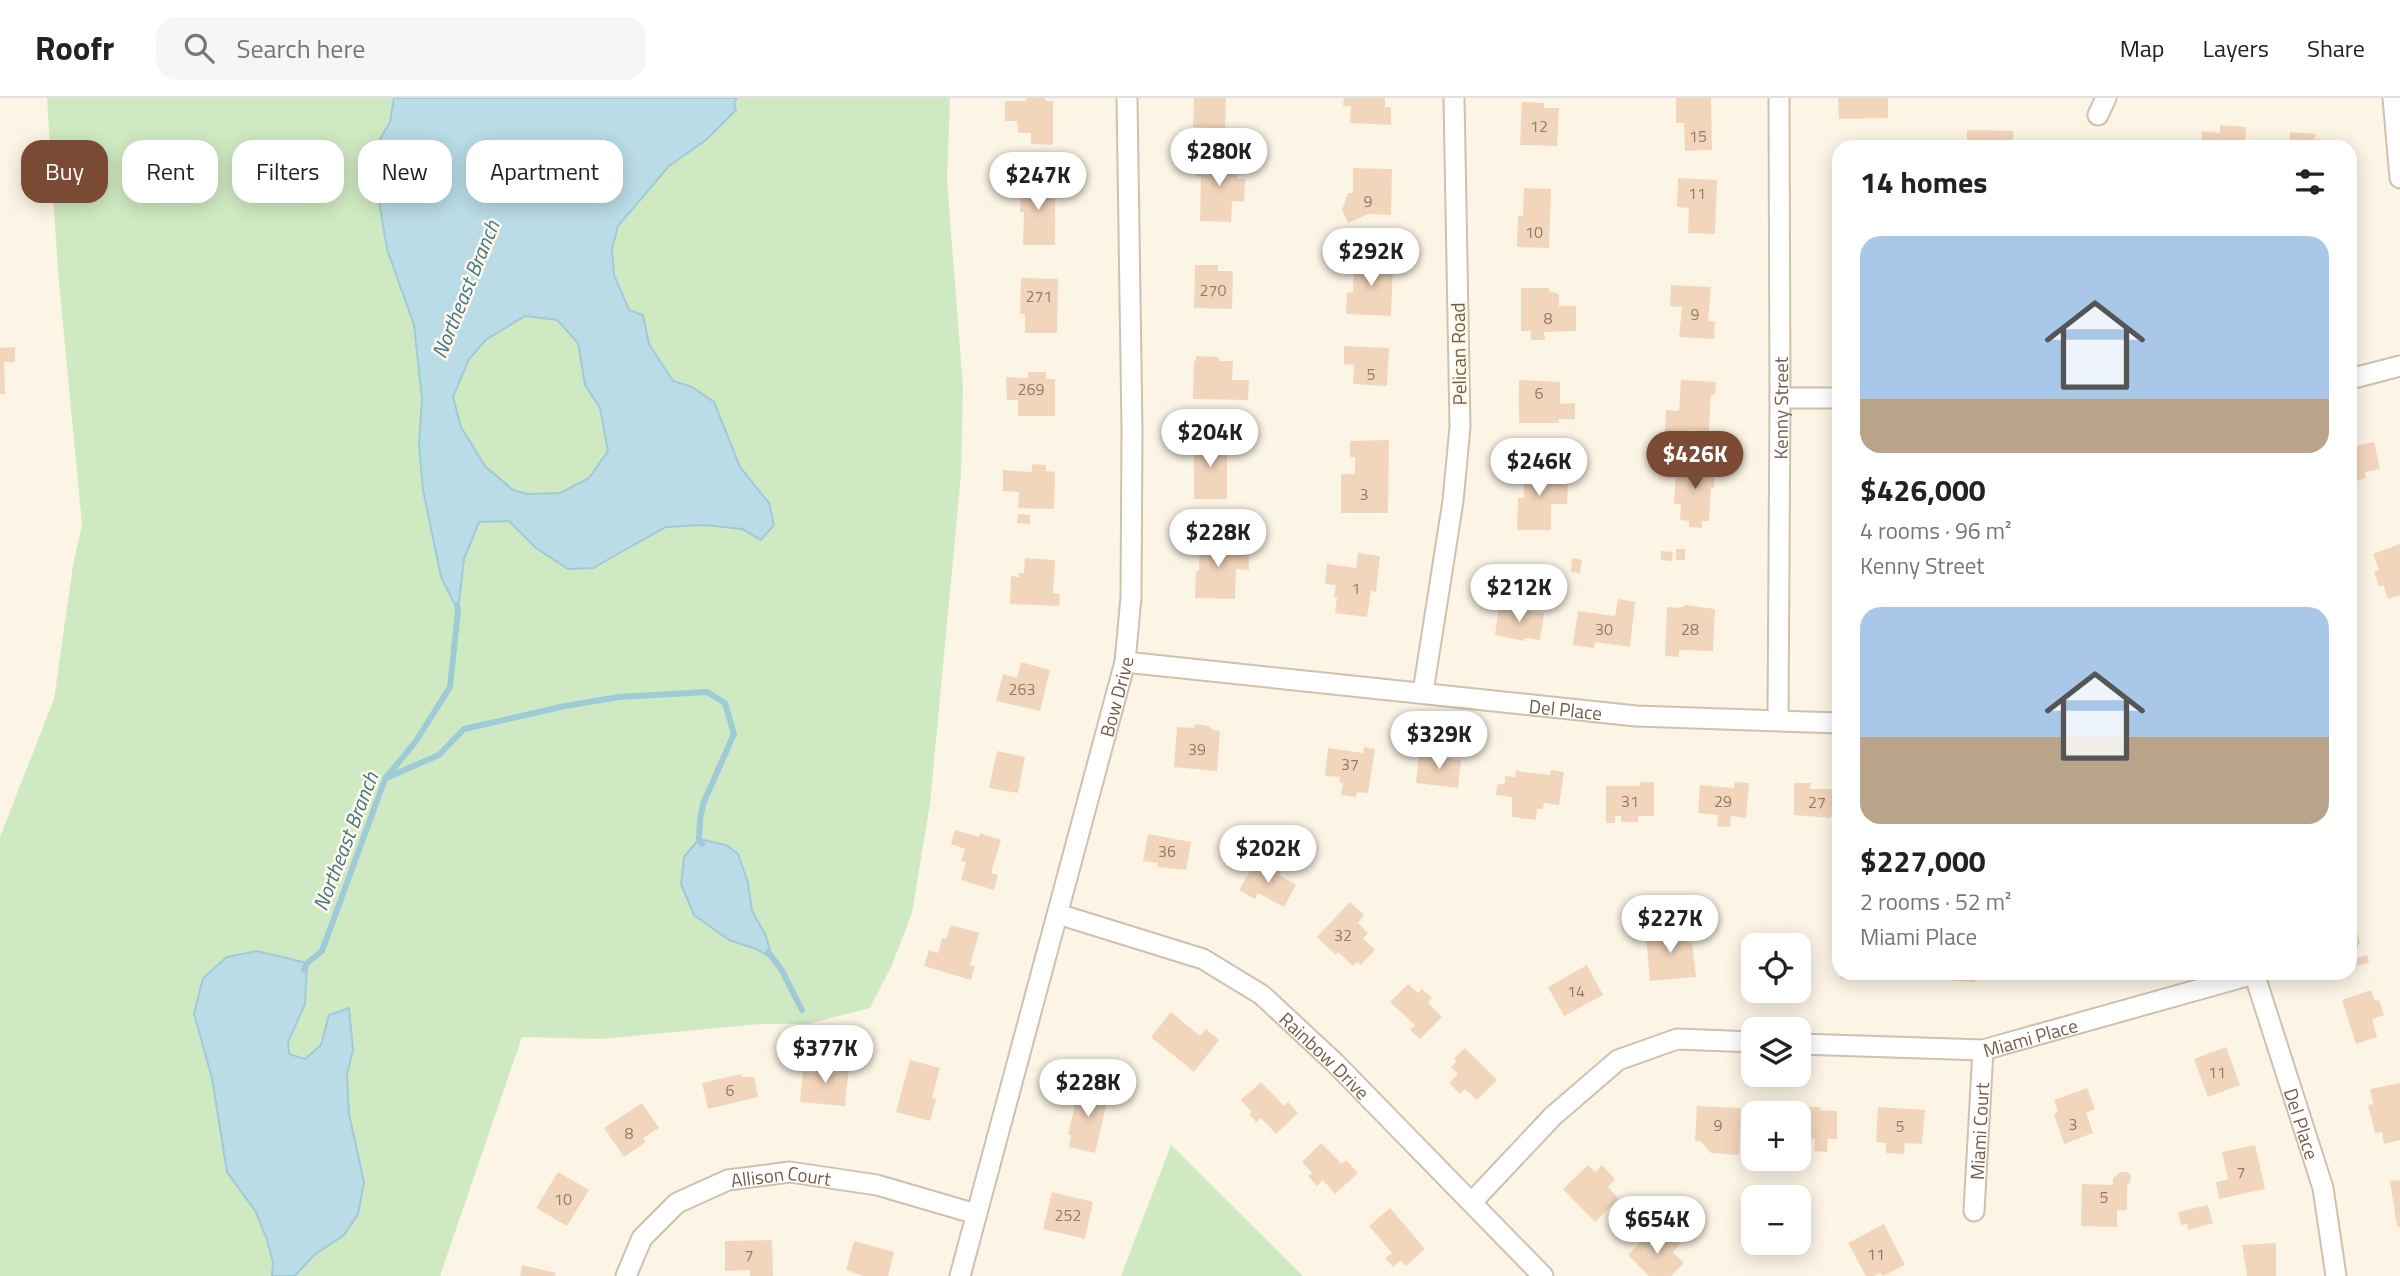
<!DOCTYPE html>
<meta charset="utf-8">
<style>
body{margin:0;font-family:"Titillium Web",sans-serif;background:#f6f6f6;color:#222;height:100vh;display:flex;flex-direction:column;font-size:26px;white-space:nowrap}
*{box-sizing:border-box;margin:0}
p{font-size:23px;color:#767676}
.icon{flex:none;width:38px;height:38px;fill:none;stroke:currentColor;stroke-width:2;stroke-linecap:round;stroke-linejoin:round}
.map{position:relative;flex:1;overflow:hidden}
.side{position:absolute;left:1832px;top:42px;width:525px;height:840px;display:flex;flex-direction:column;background:#fff;border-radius:21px;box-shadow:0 4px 18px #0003}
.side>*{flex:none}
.guide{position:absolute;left:21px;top:42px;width:665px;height:63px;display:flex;gap:14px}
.controls{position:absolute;left:1741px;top:835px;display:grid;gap:14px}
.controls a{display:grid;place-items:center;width:70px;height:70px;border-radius:14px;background:#fff;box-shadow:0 4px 18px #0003;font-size:35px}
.price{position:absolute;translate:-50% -60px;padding:0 16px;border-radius:24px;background:#fff;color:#222;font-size:23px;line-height:46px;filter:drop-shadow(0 2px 4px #0008)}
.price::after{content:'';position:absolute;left:50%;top:42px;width:21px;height:16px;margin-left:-10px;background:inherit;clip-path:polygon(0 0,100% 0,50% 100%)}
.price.on{background:#7b4a34;color:#fff}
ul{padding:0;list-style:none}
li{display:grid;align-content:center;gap:14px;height:371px;padding:0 28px}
li span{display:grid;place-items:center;height:217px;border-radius:21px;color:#555}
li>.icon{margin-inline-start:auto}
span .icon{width:126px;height:126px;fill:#fffc;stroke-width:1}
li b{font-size:30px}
h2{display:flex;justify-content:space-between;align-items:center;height:84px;padding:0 28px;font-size:30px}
.tag{padding:0 24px;border-radius:21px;background:#fff;box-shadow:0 4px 18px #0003;font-size:24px;line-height:63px}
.tag.on{background:#7b4a34;color:#fff}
header{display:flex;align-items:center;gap:42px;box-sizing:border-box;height:98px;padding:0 35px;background:#fff;border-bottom:2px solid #e0e0e0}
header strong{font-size:33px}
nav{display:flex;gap:38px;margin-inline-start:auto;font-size:24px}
.search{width:490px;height:63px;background:#f6f6f6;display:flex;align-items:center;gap:18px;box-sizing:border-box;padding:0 24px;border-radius:21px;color:#767676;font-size:26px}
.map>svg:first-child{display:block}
.green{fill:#cfeac3;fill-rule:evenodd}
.water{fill:#b9dce6;stroke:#9fcad8;stroke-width:2;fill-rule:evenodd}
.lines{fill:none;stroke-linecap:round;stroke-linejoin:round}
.stream{stroke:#9fcad8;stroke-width:6}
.building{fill:#f2d6bc}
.minor-casing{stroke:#d0c0ae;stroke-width:23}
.minor{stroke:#fff;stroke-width:19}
.labels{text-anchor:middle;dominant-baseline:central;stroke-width:5;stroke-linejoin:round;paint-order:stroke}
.number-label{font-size:16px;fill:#957b66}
.street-label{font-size:19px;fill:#765d4a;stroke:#fff9eb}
.water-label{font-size:21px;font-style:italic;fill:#437789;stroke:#fff9eb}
</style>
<header>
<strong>Roofr</strong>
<div class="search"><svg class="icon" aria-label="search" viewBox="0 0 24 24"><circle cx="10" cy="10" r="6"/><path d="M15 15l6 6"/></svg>Search here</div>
<nav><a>Map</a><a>Layers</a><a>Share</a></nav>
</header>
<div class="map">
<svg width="2400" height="1178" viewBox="0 0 2400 1178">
<rect width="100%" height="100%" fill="#fcf5e5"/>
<path class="green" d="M47 0H394L390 24 378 44 373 69 387 151 414 227 422 301 419 346 423 392 441 479 458 512 464 461 479 424 509 423 536 450 618 457 666 429 705 427 742 431 762 441 769 405 740 369 714 304 692 289 673 283 649 246 643 217 629 212 614 177 612 151 618 128 669 68 706 42 737 0H950L947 82 963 289 961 377 930 706 912 815 892 867 870 910 808 926H760L601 941 522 939 440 1178H295L314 1157 344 1137 358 1053 349 1016 347 977 353 952 329 917 321 947 305 961 289 956 288 945 305 906 194 916 212 980 227 1074 256 1114 267 1142 273 1164 272 1178H0V739L54 601 73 467 82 427 58 174ZM748 785 752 813 766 838 772 860 756 851 729 842Z
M525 218 558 222 578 245 585 287 600 310 608 353 589 380 560 395 527 396 513 392 485 368 461 329 453 299 469 261 487 240Z
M1171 1047 1303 1178H1121Z"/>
<path class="water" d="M394 0H737L734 5 736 12 706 42 669 68 618 128 612 151 614 177 629 212 643 217 649 246 673 283 692 289 714 304 740 369 769 405 774 427 761 442 742 431 705 427 666 429 593 470 568 471 536 450 509 423 479 424 464 461 458 513 441 479 423 392 419 346 422 301 414 227 387 151 373 69 378 44 390 24ZM525 218 557 222 578 245 585 287 600 310 608 353 589 380 560 395 527 396 513 392 485 368 461 329 453 299 469 261 487 241Z
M699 741 726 747 738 756 748 785 752 813 766 838 772 860 756 851 729 842 694 817 681 786 684 759Z
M257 853 307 865 305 906 288 944 289 956 305 961 321 947 329 917 349 910 353 952 347 977 349 1016 364 1084 358 1116 344 1137 314 1157 295 1178H272L273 1164 267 1142 256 1114 227 1074 212 980 194 916 203 880 227 859Z"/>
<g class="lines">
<path class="stream" d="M386 680 439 657 464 631 565 608 619 599 707 594 725 605 734 636 703 706 700 722 699 741 702 746
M768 854 781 871 802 912
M304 872 307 865 322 853 385 681 416 643 450 589 458 513 457 507"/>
</g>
<path class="building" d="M1026 0H1045V3H1053V47L1031 46V35H1018L1017 23H1005V3H1026Z
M1194 0H1226L1225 30 1193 29Z
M1344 0H1385V9H1391V27L1350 25 1351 8H1343Z
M1676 0H1711L1712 52 1685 53 1684 25H1676Z
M1838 0H1888V20L1839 21Z
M1522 4 1544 5V10H1559L1557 48 1520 47Z
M2220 27 2246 29 2245 49H2201L2202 33 2220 35Z
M1967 32 2013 33V49H1967Z
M2290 34 2316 36 2315 41 2331 42 2330 49H2289Z
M1214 54H1223V63L1237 64V81H1245L1244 104 1232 103 1231 124 1200 123 1201 79 1196 78 1197 61H1214Z
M1353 70 1392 71 1391 117 1369 116 1348 125 1342 112 1348 95H1353Z
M1678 80 1717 82 1715 136 1688 135 1689 110 1677 109Z
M1021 83H1055V147H1023L1024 114H1020Z
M1524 90 1551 91 1549 150 1517 149 1518 118H1523Z
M1354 161 1393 163 1391 218 1346 216 1347 194 1353 195Z
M1195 167H1218V173H1233L1232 211 1194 210Z
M1021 180 1058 181 1057 235H1025V216H1020Z
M1671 187 1711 189 1708 223 1715 224 1714 241 1679 239 1682 209 1670 208Z
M1521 190H1549V193L1559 196V208H1576V233L1544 234 1545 242H1531V233H1521Z
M1344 248 1389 250 1387 288 1353 286 1354 267 1344 266Z
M15 249V264H4L5 296H0V250Z
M1196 258 1219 259V263H1233L1232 282H1249L1248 302 1193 301 1194 263H1196Z
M1028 274H1046V281H1055V318H1018V302H1007L1006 279 1028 280Z
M1519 282 1560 284V306L1575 305V321H1559V325H1519Z
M1681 282 1716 284 1715 297 1711 296 1709 333 1688 332 1686 352 1664 350 1666 312 1679 313Z
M1194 341 1227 342V401H1194Z
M1389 342 1388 415H1341V376H1355V359H1350V343Z
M2374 344 2380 371 2365 374 2366 380 2355 383 2356 391 2350 392V349Z
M1679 363 1715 365 1714 390 1711 389 1709 423H1702V430L1689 429V423L1680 422 1681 406H1674L1676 374H1679Z
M1032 366 1046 367V373L1055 374 1054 411 1018 410 1019 394 1003 393V372L1032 374Z
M1524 367 1552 368 1551 384 1568 385 1567 406H1551V432H1517L1518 400H1524Z
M1018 416 1030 417V426L1017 425Z
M1200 439 1228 440 1227 455 1249 456V472L1236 471 1235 501 1195 500 1196 473H1199Z
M2400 446V497L2388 501 2383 487 2379 489 2374 474 2379 472 2373 456Z
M1676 451H1685V462H1676Z
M1661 453 1673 454 1672 463 1661 462Z
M1358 455 1380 458 1376 494 1371 493 1367 519 1335 515 1337 499H1334L1336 487 1325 486 1327 466 1356 470Z
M1025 460 1055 462 1053 495 1060 496 1059 508 1010 506 1011 478 1019 479V475H1024Z
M1572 460 1582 462 1580 475 1571 474Z
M1618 501 1635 504 1630 549 1595 544 1594 550 1573 547 1578 513 1615 518Z
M1686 507 1715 511 1713 553 1679 552V559L1665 558 1667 509 1680 510Z
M1499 509 1544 515 1540 542 1525 540 1524 543 1495 537Z
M1021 564 1050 572 1040 613 996 603 1003 576 1017 580Z
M1195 626 1209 628 1213 632 1220 633 1217 673 1174 669 1177 629 1194 630Z
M1364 649 1375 651 1368 695 1357 694 1356 699 1341 697 1343 685 1339 684 1340 679 1325 678 1328 650 1363 655Z
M997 653 1025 659 1018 695 989 690Z
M1436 655 1448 656V660L1461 662 1458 690 1416 685 1419 657 1435 659Z
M1551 672 1564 674 1559 707 1544 705 1543 711H1537L1536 722 1512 719V699L1496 697 1497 687 1505 685V678L1515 679 1516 673 1550 677Z
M1640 684H1654V718H1638V724H1621V718H1615V725H1606V688H1640Z
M1735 684 1749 685 1746 720 1731 718 1730 729 1717 728 1718 717 1698 715 1700 687 1734 690Z
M1794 685H1811L1810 691H1839V717H1831V720L1794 717Z
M955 732 979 739 980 735 1001 742 991 775 998 777 994 792 961 782 966 764 961 763 965 751 951 746Z
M1148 736 1191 744 1186 772 1157 769 1158 765 1143 763Z
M1255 765 1267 772 1269 767 1281 774 1279 777 1296 787 1284 809 1258 795 1255 801 1239 792Z
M1350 804 1364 817 1358 825 1368 835 1363 840 1375 852 1361 867 1357 864 1353 868 1338 854 1336 857 1317 839Z
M951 827 979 835 970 867 975 868 971 882 924 868 929 852 938 855 942 840 946 841Z
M1686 829 1688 845H1692L1696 879 1650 883 1646 838 1659 837 1658 832Z
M2350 831 2353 837 2358 836 2360 846H2358V850L2350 852Z
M1742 845H1754V880H1742Z
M2367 857 2369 865 2352 869 2351 862Z
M1587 867 1603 897 1564 918 1548 889Z
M1841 875H1874V882L1841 881Z
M1930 875H1976L1975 884 1944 882 1945 879 1930 878Z
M1408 886 1418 895 1422 891 1432 900 1428 905 1442 919 1420 941 1410 932 1415 927 1390 904Z
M2371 892 2375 903 2379 902 2384 917 2372 921 2377 939 2356 946 2342 902Z
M1171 914 1200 938 1206 931 1219 942 1194 974 1151 939Z
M2226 949 2240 987 2208 999 2194 961Z
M1465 950 1497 982 1477 1002 1465 991 1460 996 1449 985 1458 976 1451 969 1457 963 1454 960Z
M910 962 940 970 932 1000 936 1001 930 1023 896 1014Z
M816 965 849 968 845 1008 800 1004 803 973 815 975Z
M741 976 742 979H754L758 999 708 1011 702 985Z
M1261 984 1284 1008 1288 1004 1298 1015 1276 1036 1261 1020 1256 1024 1249 1016 1252 1014 1241 1002Z
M2400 985V1042L2384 1046 2382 1034 2375 1035 2368 1007 2373 1006 2370 991Z
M1088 987 1110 992 1095 1055 1069 1049 1071 1037H1068L1077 998 1085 1000Z
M2087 990 2095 1011 2086 1015 2093 1035 2064 1046 2054 1016 2058 1014 2054 1002Z
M642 1005 659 1030 643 1040 646 1044 624 1059 604 1030Z
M1697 1008 1741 1010 1739 1057 1711 1055 1700 1043H1695Z
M1793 1008 1820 1009V1012L1837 1013V1041H1828L1827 1054 1814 1053 1815 1041 1799 1040V1015H1793Z
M1878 1009 1925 1012 1922 1046 1905 1045 1904 1056 1886 1055V1045L1876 1044Z
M1321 1045 1342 1066 1346 1062 1358 1075 1335 1096 1323 1082 1317 1088 1308 1078 1312 1075 1302 1064Z
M2255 1047 2265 1091 2219 1101 2216 1084 2228 1081 2222 1054Z
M1588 1067 1595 1074 1602 1067 1615 1081 1608 1089 1619 1101 1595 1124 1563 1091Z
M558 1074 589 1092 567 1128 536 1110Z
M2121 1074H2128L2131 1078 2130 1085 2127 1087V1112H2117V1129L2081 1128 2082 1086 2113 1087V1080Z
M2400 1082V1129H2397L2390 1083Z
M1052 1094 1093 1104 1085 1141 1043 1131Z
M2208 1107 2213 1125 2188 1132 2187 1126 2181 1127 2178 1114Z
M1390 1110 1425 1151 1406 1168 1401 1162 1393 1169 1385 1160 1392 1155 1369 1128Z
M1884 1126 1905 1167 1883 1178 1880 1175 1874 1178H1866L1848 1145Z
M1652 1133 1662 1142 1669 1135 1680 1146 1673 1154 1684 1165 1671 1178H1649L1628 1157Z
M772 1142 773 1178H750V1172L725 1173V1143Z
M854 1143 894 1154 888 1178H864L846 1172Z
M2276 1145V1178H2247L2242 1147Z
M522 1167 556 1175 555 1178H520Z"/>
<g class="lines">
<defs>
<g id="minor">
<path d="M2393 0 2400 80"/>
<path d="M2098 17 2106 0"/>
<path d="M2350 281 2400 268"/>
<path d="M1780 300H1839"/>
<path id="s1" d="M1125 564 1636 618 1839 625"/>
<path d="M1423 594 1453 403 1460 329 1454 0"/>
<path id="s2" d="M1778 622 1780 300 1779 0"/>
<path id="s3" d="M1058 816 1203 861 1262 897 1335 965 1543 1178"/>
<path id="s4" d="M2254 875 2323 1090 2336 1178"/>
<path id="s5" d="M1799 946 1983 952 2254 876"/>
<path d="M1472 1104 1553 1018 1618 962 1677 941 1754 944"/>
<path id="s6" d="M1974 1113 1983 952"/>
<path id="s7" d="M626 1178 642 1140 677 1105 728 1082 790 1074 877 1087 976 1116"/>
<path id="s8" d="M960 1178 1125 564 1131 499 1132 332 1127 0"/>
</g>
</defs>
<use href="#minor" class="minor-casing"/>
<use href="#minor" class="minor"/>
</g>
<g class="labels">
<g class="number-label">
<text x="1539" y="28">12</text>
<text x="1698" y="38">15</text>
<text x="1697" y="95">11</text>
<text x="1368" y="103">9</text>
<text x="1534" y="134">10</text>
<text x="1213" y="192">270</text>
<text x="1039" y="198">271</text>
<text x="1695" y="216">9</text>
<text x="1548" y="220">8</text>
<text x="1371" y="276">5</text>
<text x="1031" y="291">269</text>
<text x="1539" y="295">6</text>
<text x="1364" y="396">3</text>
<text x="1356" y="490">1</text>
<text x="1604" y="531">30</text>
<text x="1690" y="531">28</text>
<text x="1022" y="591">263</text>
<text x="1197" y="651">39</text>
<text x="1350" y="666">37</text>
<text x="1630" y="703">31</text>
<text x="1723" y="703">29</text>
<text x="1817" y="704">27</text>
<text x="1167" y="753">36</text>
<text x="1343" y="837">32</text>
<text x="1576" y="893">14</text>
<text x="2217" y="974">11</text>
<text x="730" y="992">6</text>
<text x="2073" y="1026">3</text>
<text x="1718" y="1027">9</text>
<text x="1900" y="1028">5</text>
<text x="629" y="1035">8</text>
<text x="2241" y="1074">7</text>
<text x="2104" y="1099">5</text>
<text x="563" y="1101">10</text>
<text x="1068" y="1117">252</text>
<text x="1876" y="1156">11</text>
<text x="749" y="1157">7</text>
</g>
<g class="street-label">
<text transform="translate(1458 256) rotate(-91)">Pelican Road</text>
<text stroke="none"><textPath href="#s2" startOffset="312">Kenny Street</textPath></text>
<text stroke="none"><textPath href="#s8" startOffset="600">Bow Drive</textPath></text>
<text stroke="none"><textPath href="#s1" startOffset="443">Del Place</textPath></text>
<text stroke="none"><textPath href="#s5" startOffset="233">Miami Place</textPath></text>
<text stroke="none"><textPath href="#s3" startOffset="308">Rainbow Drive</textPath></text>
<text stroke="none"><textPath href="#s4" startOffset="158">Del Place</textPath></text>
<text stroke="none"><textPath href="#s6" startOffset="80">Miami Court</textPath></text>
<text stroke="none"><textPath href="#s7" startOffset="200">Allison Court</textPath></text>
</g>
<g class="water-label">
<text transform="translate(465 191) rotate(-68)">Northeast Branch</text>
<text transform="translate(345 743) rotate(-69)">Northeast Branch</text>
</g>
</g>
</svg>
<div class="controls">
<a><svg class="icon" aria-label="locate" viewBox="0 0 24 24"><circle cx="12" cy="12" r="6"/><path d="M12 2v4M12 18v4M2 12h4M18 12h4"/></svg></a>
<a><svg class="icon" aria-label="layers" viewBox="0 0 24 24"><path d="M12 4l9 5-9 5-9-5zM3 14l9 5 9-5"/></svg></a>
<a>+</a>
<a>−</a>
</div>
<b class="price" style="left:1219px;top:90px">$280K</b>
<b class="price" style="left:1038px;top:114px">$247K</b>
<b class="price" style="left:1371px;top:190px">$292K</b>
<b class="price" style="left:1210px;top:371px">$204K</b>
<b class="price on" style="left:1695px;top:393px">$426K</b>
<b class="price" style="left:1539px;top:400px">$246K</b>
<b class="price" style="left:1218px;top:471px">$228K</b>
<b class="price" style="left:1519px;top:526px">$212K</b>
<b class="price" style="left:1439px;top:673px">$329K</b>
<b class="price" style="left:1268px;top:787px">$202K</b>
<b class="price" style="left:1670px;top:857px">$227K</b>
<b class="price" style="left:825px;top:987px">$377K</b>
<b class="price" style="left:1088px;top:1021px">$228K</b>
<b class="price" style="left:1657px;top:1158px">$654K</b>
<div class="guide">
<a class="tag on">Buy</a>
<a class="tag">Rent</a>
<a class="tag">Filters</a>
<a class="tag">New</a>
<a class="tag">Apartment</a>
</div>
<section class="side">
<h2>14 homes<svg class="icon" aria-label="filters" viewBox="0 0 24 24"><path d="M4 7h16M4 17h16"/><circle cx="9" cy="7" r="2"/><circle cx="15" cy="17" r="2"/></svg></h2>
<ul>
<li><span style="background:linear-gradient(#a9c7e8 75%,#b9a48a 0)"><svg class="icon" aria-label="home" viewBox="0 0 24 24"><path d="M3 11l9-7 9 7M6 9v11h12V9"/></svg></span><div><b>$426,000</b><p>4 rooms · 96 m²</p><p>Kenny Street</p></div></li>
<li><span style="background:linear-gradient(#a9c7e8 60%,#b9a48a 0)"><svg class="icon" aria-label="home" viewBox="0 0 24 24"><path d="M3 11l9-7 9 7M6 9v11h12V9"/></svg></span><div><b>$227,000</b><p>2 rooms · 52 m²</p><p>Miami Place</p></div></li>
</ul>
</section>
</div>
